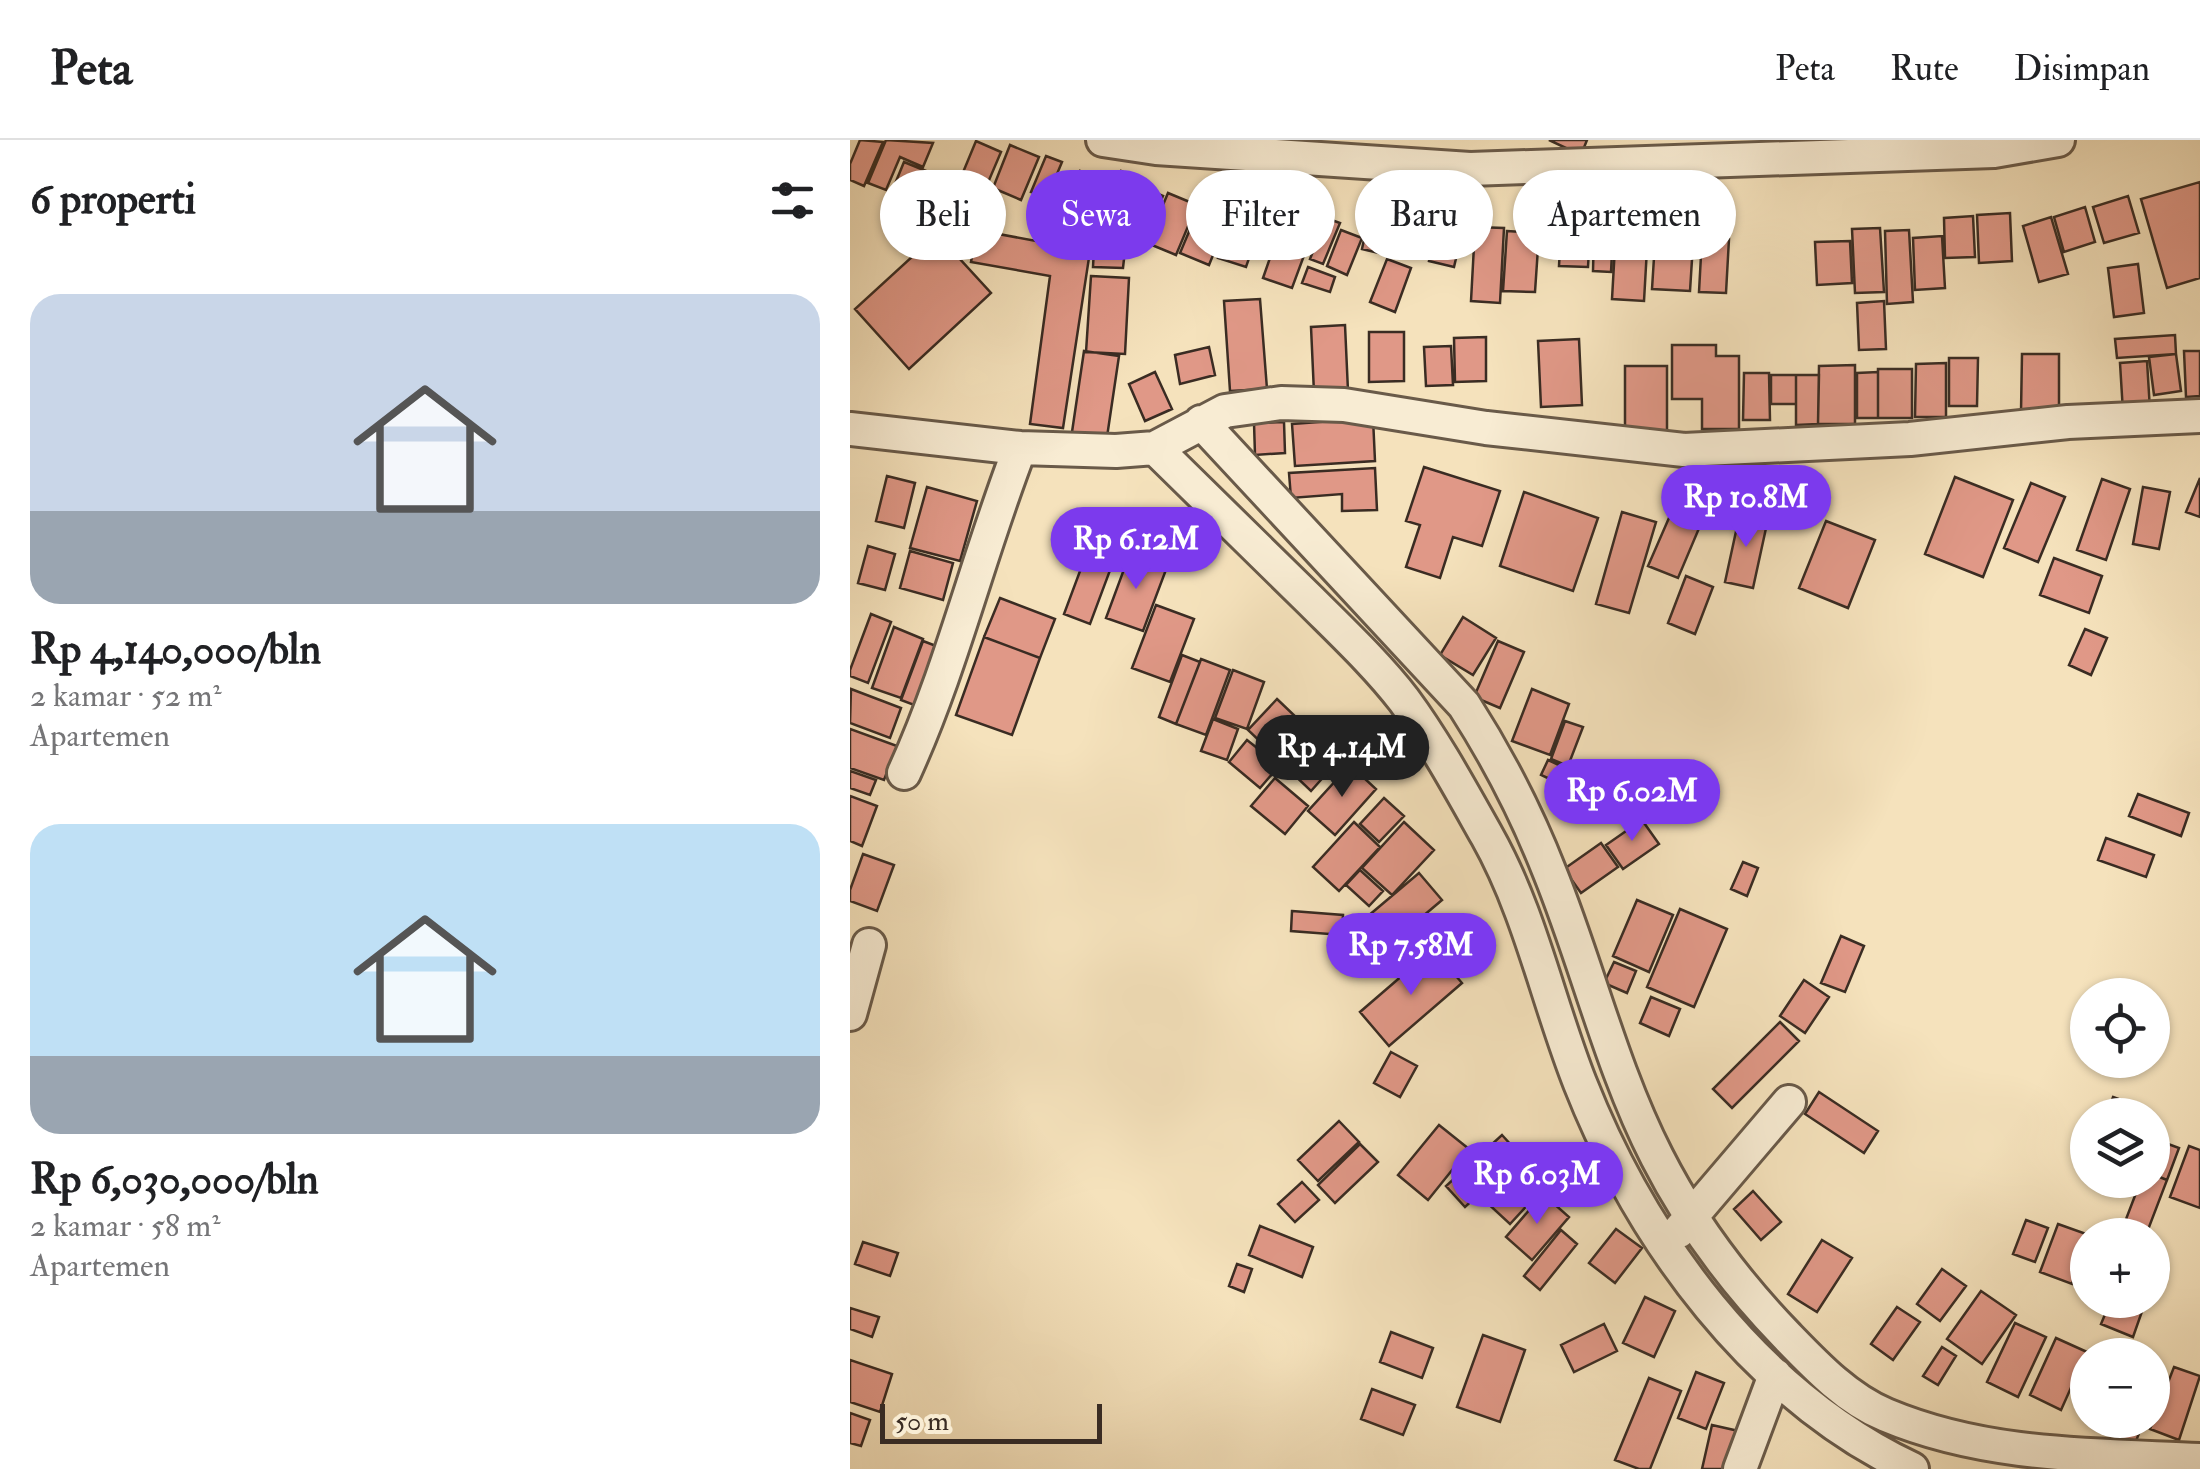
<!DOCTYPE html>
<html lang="id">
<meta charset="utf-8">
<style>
body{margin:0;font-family:"IM FELL Double Pica",serif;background:#f2f2f2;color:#202124;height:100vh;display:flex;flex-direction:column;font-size:38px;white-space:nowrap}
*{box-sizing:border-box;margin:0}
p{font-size:32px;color:#757577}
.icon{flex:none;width:55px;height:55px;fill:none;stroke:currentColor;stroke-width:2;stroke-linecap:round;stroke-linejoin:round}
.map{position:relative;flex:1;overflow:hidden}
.panel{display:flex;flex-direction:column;background:#fff;width:850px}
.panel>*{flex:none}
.guide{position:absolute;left:30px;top:30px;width:950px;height:90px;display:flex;gap:20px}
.buttons{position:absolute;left:1220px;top:838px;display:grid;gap:20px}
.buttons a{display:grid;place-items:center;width:100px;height:100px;border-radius:50%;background:#fff;box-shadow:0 2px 8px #0004;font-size:50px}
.scale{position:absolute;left:30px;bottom:25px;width:222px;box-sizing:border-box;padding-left:10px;border:5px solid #3a2c23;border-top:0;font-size:28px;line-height:35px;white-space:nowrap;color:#3a2c23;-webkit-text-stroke:8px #f8ecd3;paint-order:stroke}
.price{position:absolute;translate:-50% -85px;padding:0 22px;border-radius:35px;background:#7c3aed;color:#fff;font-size:32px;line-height:65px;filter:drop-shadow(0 2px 5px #0008)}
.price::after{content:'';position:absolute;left:50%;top:60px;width:30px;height:22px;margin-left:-15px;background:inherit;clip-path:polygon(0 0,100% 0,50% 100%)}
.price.on{background:#222;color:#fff}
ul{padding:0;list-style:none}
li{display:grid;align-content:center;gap:20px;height:530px;padding:0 30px}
li span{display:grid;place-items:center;height:310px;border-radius:30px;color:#555}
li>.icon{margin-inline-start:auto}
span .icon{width:180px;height:180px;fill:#fffc;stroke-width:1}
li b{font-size:42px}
h2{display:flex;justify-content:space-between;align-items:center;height:120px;padding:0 30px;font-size:42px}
.pill{padding:0 35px;border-radius:45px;background:#fff;box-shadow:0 2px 8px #0004;font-size:35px;line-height:90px}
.pill.on{background:#7c3aed;color:#fff}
header{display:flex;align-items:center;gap:60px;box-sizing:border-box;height:140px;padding:0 50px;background:#fff;border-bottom:2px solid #e0e0e0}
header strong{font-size:48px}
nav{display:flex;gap:55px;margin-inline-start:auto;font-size:35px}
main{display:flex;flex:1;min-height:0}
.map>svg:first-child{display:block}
.building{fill:#e09887;stroke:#3a2c23;stroke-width:2.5}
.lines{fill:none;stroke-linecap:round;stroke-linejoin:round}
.minor-casing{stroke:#695a49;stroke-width:38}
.minor{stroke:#f8ecd3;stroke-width:32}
</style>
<header>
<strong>Peta</strong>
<nav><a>Peta</a><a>Rute</a><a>Disimpan</a></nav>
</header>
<main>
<section class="panel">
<h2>6 properti<svg class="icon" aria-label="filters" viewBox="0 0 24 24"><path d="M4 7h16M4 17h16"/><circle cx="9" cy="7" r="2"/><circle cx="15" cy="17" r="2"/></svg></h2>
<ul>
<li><span style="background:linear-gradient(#c9d6e8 70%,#9aa5b1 0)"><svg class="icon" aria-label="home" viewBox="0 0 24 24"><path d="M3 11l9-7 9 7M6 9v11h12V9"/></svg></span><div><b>Rp 4,140,000/bln</b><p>2 kamar · 52 m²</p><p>Apartemen</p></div></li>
<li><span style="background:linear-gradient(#bfe0f5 75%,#9aa5b1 0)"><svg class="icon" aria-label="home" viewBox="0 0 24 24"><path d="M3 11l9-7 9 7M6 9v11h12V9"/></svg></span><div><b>Rp 6,030,000/bln</b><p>2 kamar · 58 m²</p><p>Apartemen</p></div></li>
</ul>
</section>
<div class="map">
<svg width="1350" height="1329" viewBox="0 0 1350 1329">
<rect width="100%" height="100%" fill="#f5e2bc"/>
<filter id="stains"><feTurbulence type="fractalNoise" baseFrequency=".002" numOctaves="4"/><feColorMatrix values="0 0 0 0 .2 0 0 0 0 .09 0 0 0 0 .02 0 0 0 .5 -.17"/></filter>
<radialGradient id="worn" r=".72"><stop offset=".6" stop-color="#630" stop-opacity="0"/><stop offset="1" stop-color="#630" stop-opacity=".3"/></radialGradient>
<path class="building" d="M10 0 33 2 14 46 0 40V24Z
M36 0 83 3 73 27 50 17 36 50 18 43Z
M699 0H737L731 15Z
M126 1 151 12 134 52 109 42Z
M160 5 189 17 171 60 143 48Z
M196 16 212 22 197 58 181 52Z
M54 22 81 33 67 68 40 56Z
M230 31 248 39 231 81 213 73Z
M271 31 286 38 265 89 249 82Z
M1350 42V138L1317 148 1291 59Z
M287 45 313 56 294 101 268 90Z
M357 49 385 61 359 125 330 113Z
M318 53 347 65 326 115 297 103Z
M1278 56 1289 93 1254 103 1243 67Z
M389 59 416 69 396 127 368 118Z
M555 61 583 71 568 112 540 101Z
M521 66 542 71 533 114 512 109Z
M1235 67 1245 102 1214 112 1204 77Z
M436 72 466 83 442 148 413 138Z
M712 72 741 73 738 127 709 126Z
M1160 73 1162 121 1129 123 1127 75Z
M1123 76 1125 117 1095 118 1094 78Z
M1201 77 1218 134 1189 142 1173 86Z
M476 78 490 83 473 124 460 119Z
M589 79 614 84 604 127 579 121Z
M806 86 844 88 840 151 802 149Z
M625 87 654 88 650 163 621 161Z
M1030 88 1034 152 1005 153 1002 89Z
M766 89 798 91 794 161 762 159Z
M127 90 240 111 213 288 180 284 200 136 121 122Z
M491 90 512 98 497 135 477 126Z
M1059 90 1063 162 1037 164 1035 91Z
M657 91 689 93 685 152 653 151Z
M744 92 763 94 761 132 743 131Z
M87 94 141 153 59 229 5 169Z
M1092 96 1095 148 1065 150 1063 98Z
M852 97 879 99 876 153 849 152Z
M1000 101 1002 143 967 145 965 102Z
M244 108 275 110 273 128 243 127Z
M537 119 561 128 545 172 520 162Z
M1288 124 1294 173 1264 177 1258 128Z
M458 127 485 137 480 152 452 143Z
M241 136 279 138 275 214 236 212Z
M410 159 417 249 380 251 374 161Z
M1034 161 1036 209 1009 210 1007 163Z
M495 185 498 251 464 253 461 187Z
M519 192H554V241L519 242Z
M1325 195 1326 214 1267 218 1265 199Z
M636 197V241L605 242 604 198Z
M729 199 732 265 691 267 688 201Z
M822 205H866V216H889V289H852V259H822Z
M601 206 603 245 576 246 574 207Z
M359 207 365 235 330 244 325 215Z
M234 211 269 216 257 297 222 292Z
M1334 211H1350V256L1336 257Z
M1172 214H1209V272H1171Z
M1326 214 1331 251 1304 255 1299 217Z
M1099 218H1128L1127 266H1099Z
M1297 221 1300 270 1273 272 1270 223Z
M1096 223V277H1065L1066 224Z
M1005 225V284H968L969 226Z
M775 226H817V292H775Z
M1028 229H1062V278H1028Z
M305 232 322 269 295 281 279 244Z
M1028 232V278H1007V233Z
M894 233H919L920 280H893Z
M921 235H946V264H921Z
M946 235H969L968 284 946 285Z
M523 278 525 321 445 326 442 284Z
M434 282 435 313 405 315 404 283Z
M574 327 650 351 632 406 603 397 590 438 556 427 570 385 556 381Z
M525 328 527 370 492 371V354L441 358 439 333Z
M37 336 65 343 54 388 26 381Z
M1105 337 1163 360 1133 437 1075 414Z
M1350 338V377L1336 372Z
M1252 339 1280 349 1256 420 1227 410Z
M1181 343 1215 357 1188 422 1154 408Z
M77 347 127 361 110 421 60 408Z
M1293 347 1320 352 1309 409 1283 404Z
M674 352 748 378 723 451 650 426Z
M829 355 858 367 828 438 798 426Z
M252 372 278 382 240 484 214 474Z
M772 372 806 382 779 473 746 464Z
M890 373 918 379 903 448 875 442Z
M976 381 1025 400 998 468 949 448Z
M18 406 45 414 35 450 8 443Z
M60 411 103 423 93 460 50 448Z
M280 413 317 427 293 491 256 478Z
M1204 418 1252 436 1239 473 1190 455Z
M836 436 863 447 845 494 818 483Z
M150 458 205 479 190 518 134 497Z
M306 465 344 479 320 542 282 528Z
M21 474 41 482 18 543 0 536V530Z
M613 477 646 498 623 535 590 515Z
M44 487 73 499 51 558 22 548Z
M1235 489 1257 498 1241 535 1219 525Z
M134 497 190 518 162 595 106 575Z
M73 501 94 509 72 568 51 560Z
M648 501 674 512 650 568 624 557Z
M332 515 350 522 326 584 309 577Z
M351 519 380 530 356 595 326 584Z
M383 530 414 542 397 589 365 578Z
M1 549 51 568 40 598 0 583Z
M682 549 719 564 700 615 662 601Z
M427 559 448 579 419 610 398 590Z
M363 579 388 589 377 620 351 611Z
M715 581 733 587 718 626 701 619Z
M0 589 47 606 34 640 0 628Z
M470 595 493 615 461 651 439 630Z
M431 599 443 610 410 648 379 622 397 600 416 615Z
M698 620 711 626 704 641 691 635Z
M746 621 774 633 756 674 728 661Z
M500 625 526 649 485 695 458 671Z
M0 631 26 640 20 655 0 648Z
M425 638 458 666 435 694 401 666Z
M1288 654 1339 673 1331 696 1279 676Z
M0 656 27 666 12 706 0 701Z
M534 658 554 676 529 702 510 684Z
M792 680 809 704 773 729 756 705Z
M504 682 530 707 489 751 463 727Z
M554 682 584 710 542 755 512 728Z
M1256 698 1304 715 1296 737 1248 720Z
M751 703 768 727 731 753 714 729Z
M13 714 44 725 27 771 0 761V750Z
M893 722 908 728 897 756 881 749Z
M510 730 533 751 519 766 496 745Z
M569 733 592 760 534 809 511 782Z
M787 760 823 775 799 832 763 816Z
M830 769 877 789 844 867 797 847Z
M442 771 493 775 492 795 441 791Z
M991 796 1014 806 995 852 971 843Z
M583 809 612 843 539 906 510 872Z
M764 822 786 831 777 853 754 843Z
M954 840 979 857 955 893 930 876Z
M801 857 830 869 819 896 790 883Z
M930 882 949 901 882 968 863 949Z
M541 912 567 926 550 957 524 943Z
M969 952 1028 991 1014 1013 955 974Z
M1263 957 1296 969 1294 975H1257Z
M489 981 509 1002 468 1041 448 1020Z
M589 985 619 1009 578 1060 548 1035Z
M652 995 671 1016 615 1067 596 1046Z
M1302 998 1329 1008 1317 1040 1302 1034Z
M510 1004 528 1022 485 1063 468 1045Z
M1339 1006 1350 1010V1068L1320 1057Z
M680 1011 705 1035 660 1084 634 1060Z
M1302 1034 1317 1040 1296 1095 1273 1087 1291 1040H1302Z
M452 1042 469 1060 445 1082 428 1064Z
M903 1051 931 1082 911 1100 884 1069Z
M693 1054 719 1077 682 1120 656 1097Z
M1176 1080 1198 1088 1185 1122 1163 1114Z
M1208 1084 1239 1095 1222 1144 1190 1132Z
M410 1086 463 1107 452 1137 399 1115Z
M766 1089 792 1108 765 1143 739 1123Z
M711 1090 727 1104 690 1150 674 1136Z
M972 1100 1002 1118 967 1172 938 1154Z
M13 1102 48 1113 40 1136 5 1124Z
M387 1124 402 1129 394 1152 379 1146Z
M1092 1129 1116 1146 1090 1181 1067 1164Z
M1131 1151 1166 1175 1132 1224 1097 1199Z
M795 1157 825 1171 804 1217 773 1203Z
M1261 1160H1296L1283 1197 1251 1184Z
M1047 1167 1070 1182 1043 1220 1021 1204Z
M0 1168 29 1177 22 1197 0 1189Z
M1165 1183 1196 1197 1168 1257 1137 1242Z
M754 1184 767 1211 724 1232 711 1205Z
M541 1192 583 1208 572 1238 530 1222Z
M633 1195 675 1210 650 1282 607 1267Z
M1206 1198 1237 1212 1211 1270 1180 1255Z
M1092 1207 1106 1216 1088 1245 1073 1236Z
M0 1220 42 1234 30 1272 0 1262Z
M1238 1223V1260L1224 1254Z
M1324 1227 1350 1236 1329 1300 1300 1289Z
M846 1232 874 1243 856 1289 828 1278Z
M799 1238 831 1251 800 1329H789L765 1320Z
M522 1249 565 1265 553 1295 511 1279Z
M0 1273 20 1280 11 1306 0 1303Z
M1258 1280H1294L1285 1304 1254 1292Z
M862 1285 893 1292 884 1329H852Z"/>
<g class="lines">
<defs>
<path id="minor" d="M253 0 306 8 620 29 1144 11 1208 0
M351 282 614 565C648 618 677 674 700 733 738 827 761 927 807 1017 840 1082 886 1143 936 1195 965 1225 997 1259 1036 1275 1136 1317 1244 1315 1350 1320
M0 289 170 308 266 311 305 308 375 271 431 263 494 265 636 288 834 310 1060 299 1218 282 1350 276
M305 308C357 359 409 410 461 461 493 493 527 525 554 560 585 602 611 650 637 696 680 772 698 862 730 943 792 1100 905 1255 1062 1329
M54 633C102 528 128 416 170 308
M0 874 19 805
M829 1091 939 962
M890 1329 925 1235"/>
</defs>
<use href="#minor" class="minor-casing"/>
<use href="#minor" class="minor"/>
</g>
<rect width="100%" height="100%" filter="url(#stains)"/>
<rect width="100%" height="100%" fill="url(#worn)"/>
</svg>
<div class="buttons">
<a><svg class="icon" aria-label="locate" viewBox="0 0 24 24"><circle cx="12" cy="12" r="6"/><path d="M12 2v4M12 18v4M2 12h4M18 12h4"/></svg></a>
<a><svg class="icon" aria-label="layers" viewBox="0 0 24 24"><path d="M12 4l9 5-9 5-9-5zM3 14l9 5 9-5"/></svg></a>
<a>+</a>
<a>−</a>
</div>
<div class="scale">50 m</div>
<b class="price" style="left:896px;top:410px">Rp 10.8M</b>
<b class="price" style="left:286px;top:452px">Rp 6.12M</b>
<b class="price on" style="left:492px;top:660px">Rp 4.14M</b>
<b class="price" style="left:782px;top:704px">Rp 6.02M</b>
<b class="price" style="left:561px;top:858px">Rp 7.58M</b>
<b class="price" style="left:687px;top:1087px">Rp 6.03M</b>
<div class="guide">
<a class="pill">Beli</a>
<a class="pill on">Sewa</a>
<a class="pill">Filter</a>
<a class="pill">Baru</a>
<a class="pill">Apartemen</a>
</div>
</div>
</main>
